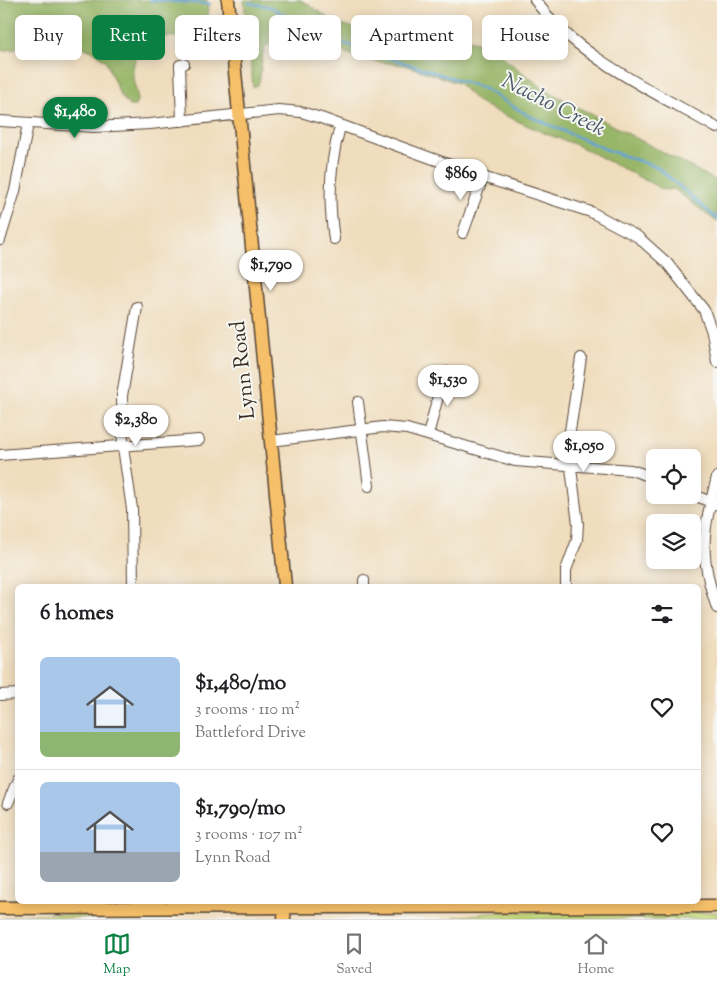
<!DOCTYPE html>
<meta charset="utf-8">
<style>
body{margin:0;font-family:"Sorts Mill Goudy",serif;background:#f6f6f6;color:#202124;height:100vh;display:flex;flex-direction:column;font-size:19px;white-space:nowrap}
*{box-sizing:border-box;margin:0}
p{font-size:16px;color:#757577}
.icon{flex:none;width:28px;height:28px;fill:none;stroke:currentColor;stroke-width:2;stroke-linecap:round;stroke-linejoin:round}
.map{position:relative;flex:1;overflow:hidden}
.side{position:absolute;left:15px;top:584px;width:686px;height:320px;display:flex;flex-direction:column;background:#fff;border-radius:8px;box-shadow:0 2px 12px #0003}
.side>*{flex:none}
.banner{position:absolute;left:15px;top:15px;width:688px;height:45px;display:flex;gap:10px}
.controls{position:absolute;left:646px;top:449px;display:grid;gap:10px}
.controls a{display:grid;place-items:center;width:55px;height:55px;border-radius:8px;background:#fff;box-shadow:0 2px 12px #0003;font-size:25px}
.price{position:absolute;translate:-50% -42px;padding:0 11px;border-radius:18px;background:#fff;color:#222;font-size:16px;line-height:32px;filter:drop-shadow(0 1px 2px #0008)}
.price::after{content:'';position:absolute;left:50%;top:30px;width:15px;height:11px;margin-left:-8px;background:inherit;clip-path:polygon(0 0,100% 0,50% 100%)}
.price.on{background:#0b8043;color:#fff}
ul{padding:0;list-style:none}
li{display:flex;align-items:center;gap:15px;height:125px;padding:0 25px}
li+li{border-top:1px solid #e0e0e0}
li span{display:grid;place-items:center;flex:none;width:140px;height:100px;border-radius:8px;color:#555}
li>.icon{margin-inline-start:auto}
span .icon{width:60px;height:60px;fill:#fffc;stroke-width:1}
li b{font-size:21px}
h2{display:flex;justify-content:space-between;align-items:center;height:60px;padding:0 25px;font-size:21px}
.tag{padding:0 18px;border-radius:8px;background:#fff;box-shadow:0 2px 12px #0003;font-size:18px;line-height:45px}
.tag.on{background:#0b8043;color:#fff}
.tab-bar{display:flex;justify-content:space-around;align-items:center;height:70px;border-top:1px solid #e0e0e0;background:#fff;font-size:14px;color:#757577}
.tab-bar a{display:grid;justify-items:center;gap:2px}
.tab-bar .on{color:#0b8043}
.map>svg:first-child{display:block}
.green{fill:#c0d477;stroke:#7e7f4a}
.forest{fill:#98b668;stroke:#6a7043}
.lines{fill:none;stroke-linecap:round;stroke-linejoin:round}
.stream{stroke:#61a2d4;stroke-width:2.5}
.minor-casing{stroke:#564536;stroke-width:12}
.major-casing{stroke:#564536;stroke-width:15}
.minor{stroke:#fff;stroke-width:10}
.major{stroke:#f6c06b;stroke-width:12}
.labels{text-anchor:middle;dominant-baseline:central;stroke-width:4;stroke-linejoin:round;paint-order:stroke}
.street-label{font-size:21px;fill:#3b2a1e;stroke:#f6f6f2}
.water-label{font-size:22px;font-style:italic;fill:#4a5a67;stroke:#f6f6f2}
</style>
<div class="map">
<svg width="717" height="919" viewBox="0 0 717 919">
<rect width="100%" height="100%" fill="#f6f6f2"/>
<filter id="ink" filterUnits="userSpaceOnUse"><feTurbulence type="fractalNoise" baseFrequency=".02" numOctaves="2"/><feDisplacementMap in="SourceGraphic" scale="10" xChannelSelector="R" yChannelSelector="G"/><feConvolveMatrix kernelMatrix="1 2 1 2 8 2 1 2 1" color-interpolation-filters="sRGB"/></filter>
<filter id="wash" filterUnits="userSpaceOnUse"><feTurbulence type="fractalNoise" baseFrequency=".0096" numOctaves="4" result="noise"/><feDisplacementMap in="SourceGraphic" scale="20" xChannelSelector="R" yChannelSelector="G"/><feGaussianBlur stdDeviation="1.12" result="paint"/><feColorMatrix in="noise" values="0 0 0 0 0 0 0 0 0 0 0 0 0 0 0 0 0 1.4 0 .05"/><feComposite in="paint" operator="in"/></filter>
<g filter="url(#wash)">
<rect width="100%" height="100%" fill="#f0ddbd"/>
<path class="green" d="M500 912H717V919H454V917Z
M37 914H117V917L3 919Z"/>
<path class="forest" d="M0 0H207L210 38 149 36C139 46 132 61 133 76 133 87 141 94 135 106H129L120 95 106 61 95 52 59 38 45 36 28 47 0 51Z
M244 0H301L335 22 382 37 421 42 470 40 487 45 544 89 717 181V222L674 189 664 190 577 145 544 133 493 110 477 101 458 83 404 65 371 61 312 42 267 44C259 57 263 72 258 85L253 87Z"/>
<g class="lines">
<path class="stream" d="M150 0 210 4
M249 3 271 7 321 36 483 88 529 116 610 151 657 167 717 219"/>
</g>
</g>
<g filter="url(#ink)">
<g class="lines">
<defs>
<path id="minor" d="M535 0C574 56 659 94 717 128
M0 121 94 127 150 124 279 110 301 112 321 118 483 177 591 212 638 237 667 263 704 310 712 332 717 362
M182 121 180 65 184 64
M463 233 483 177
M334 239C328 200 329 165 340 127
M0 240 15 191 28 124
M358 402 369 486
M428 435 441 385 447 372
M271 441 383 427 407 429 515 461 631 470 655 478
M0 455 199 440
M717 477C703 531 698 554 717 608
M692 494 715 504
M364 580V586
M133 586 132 509 123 447 122 396 137 307
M566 586V570L577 540 578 524 568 444 581 358
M0 695 18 694
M8 803 18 779"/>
<path id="major" d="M228 0 285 586
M0 908 717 906
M284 919 285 901"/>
</defs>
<use href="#minor" class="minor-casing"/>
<use href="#major" class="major-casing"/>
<use href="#minor" class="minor"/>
<use href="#major" class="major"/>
</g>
</g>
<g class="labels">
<g class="street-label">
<text transform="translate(244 370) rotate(-96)">Lynn Road</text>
</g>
<g class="water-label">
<text transform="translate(553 106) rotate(27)">Nacho Creek</text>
</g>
</g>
</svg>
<div class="controls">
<a><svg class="icon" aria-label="locate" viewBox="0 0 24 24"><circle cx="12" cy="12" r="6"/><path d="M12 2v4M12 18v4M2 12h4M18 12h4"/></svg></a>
<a><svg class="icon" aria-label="layers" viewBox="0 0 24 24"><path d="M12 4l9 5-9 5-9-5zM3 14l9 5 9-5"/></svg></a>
</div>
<b class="price on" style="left:75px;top:139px">$1,480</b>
<b class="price" style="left:461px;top:201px">$869</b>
<b class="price" style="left:271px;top:292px">$1,790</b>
<b class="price" style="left:448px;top:407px">$1,530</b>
<b class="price" style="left:136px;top:447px">$2,380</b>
<b class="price" style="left:584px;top:473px">$1,050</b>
<div class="banner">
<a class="tag">Buy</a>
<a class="tag on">Rent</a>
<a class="tag">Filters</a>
<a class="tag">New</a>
<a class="tag">Apartment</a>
<a class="tag">House</a>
</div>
<section class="side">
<h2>6 homes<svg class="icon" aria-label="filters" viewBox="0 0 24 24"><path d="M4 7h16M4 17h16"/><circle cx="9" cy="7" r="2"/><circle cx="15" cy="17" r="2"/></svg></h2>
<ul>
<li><span style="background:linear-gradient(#a9c7e8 75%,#8fb573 0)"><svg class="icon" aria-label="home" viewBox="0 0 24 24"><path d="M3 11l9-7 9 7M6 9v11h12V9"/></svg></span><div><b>$1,480/mo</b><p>3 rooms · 110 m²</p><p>Battleford Drive</p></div><svg class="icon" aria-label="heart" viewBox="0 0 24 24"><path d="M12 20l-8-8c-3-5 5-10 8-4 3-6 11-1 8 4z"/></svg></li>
<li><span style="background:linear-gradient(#a9c7e8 70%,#9aa5b1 0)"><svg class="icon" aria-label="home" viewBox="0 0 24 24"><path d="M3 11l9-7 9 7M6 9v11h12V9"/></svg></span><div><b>$1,790/mo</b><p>3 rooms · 107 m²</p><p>Lynn Road</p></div><svg class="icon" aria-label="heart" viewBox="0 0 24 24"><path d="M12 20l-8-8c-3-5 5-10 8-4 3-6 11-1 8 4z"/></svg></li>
</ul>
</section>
</div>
<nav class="tab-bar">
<a class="on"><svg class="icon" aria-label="map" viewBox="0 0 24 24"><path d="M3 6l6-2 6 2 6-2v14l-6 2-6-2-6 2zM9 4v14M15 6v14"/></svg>Map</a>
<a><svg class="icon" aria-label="saved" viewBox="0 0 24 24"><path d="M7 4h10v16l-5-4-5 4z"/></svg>Saved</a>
<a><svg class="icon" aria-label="home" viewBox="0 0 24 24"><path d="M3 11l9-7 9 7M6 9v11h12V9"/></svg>Home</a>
</nav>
